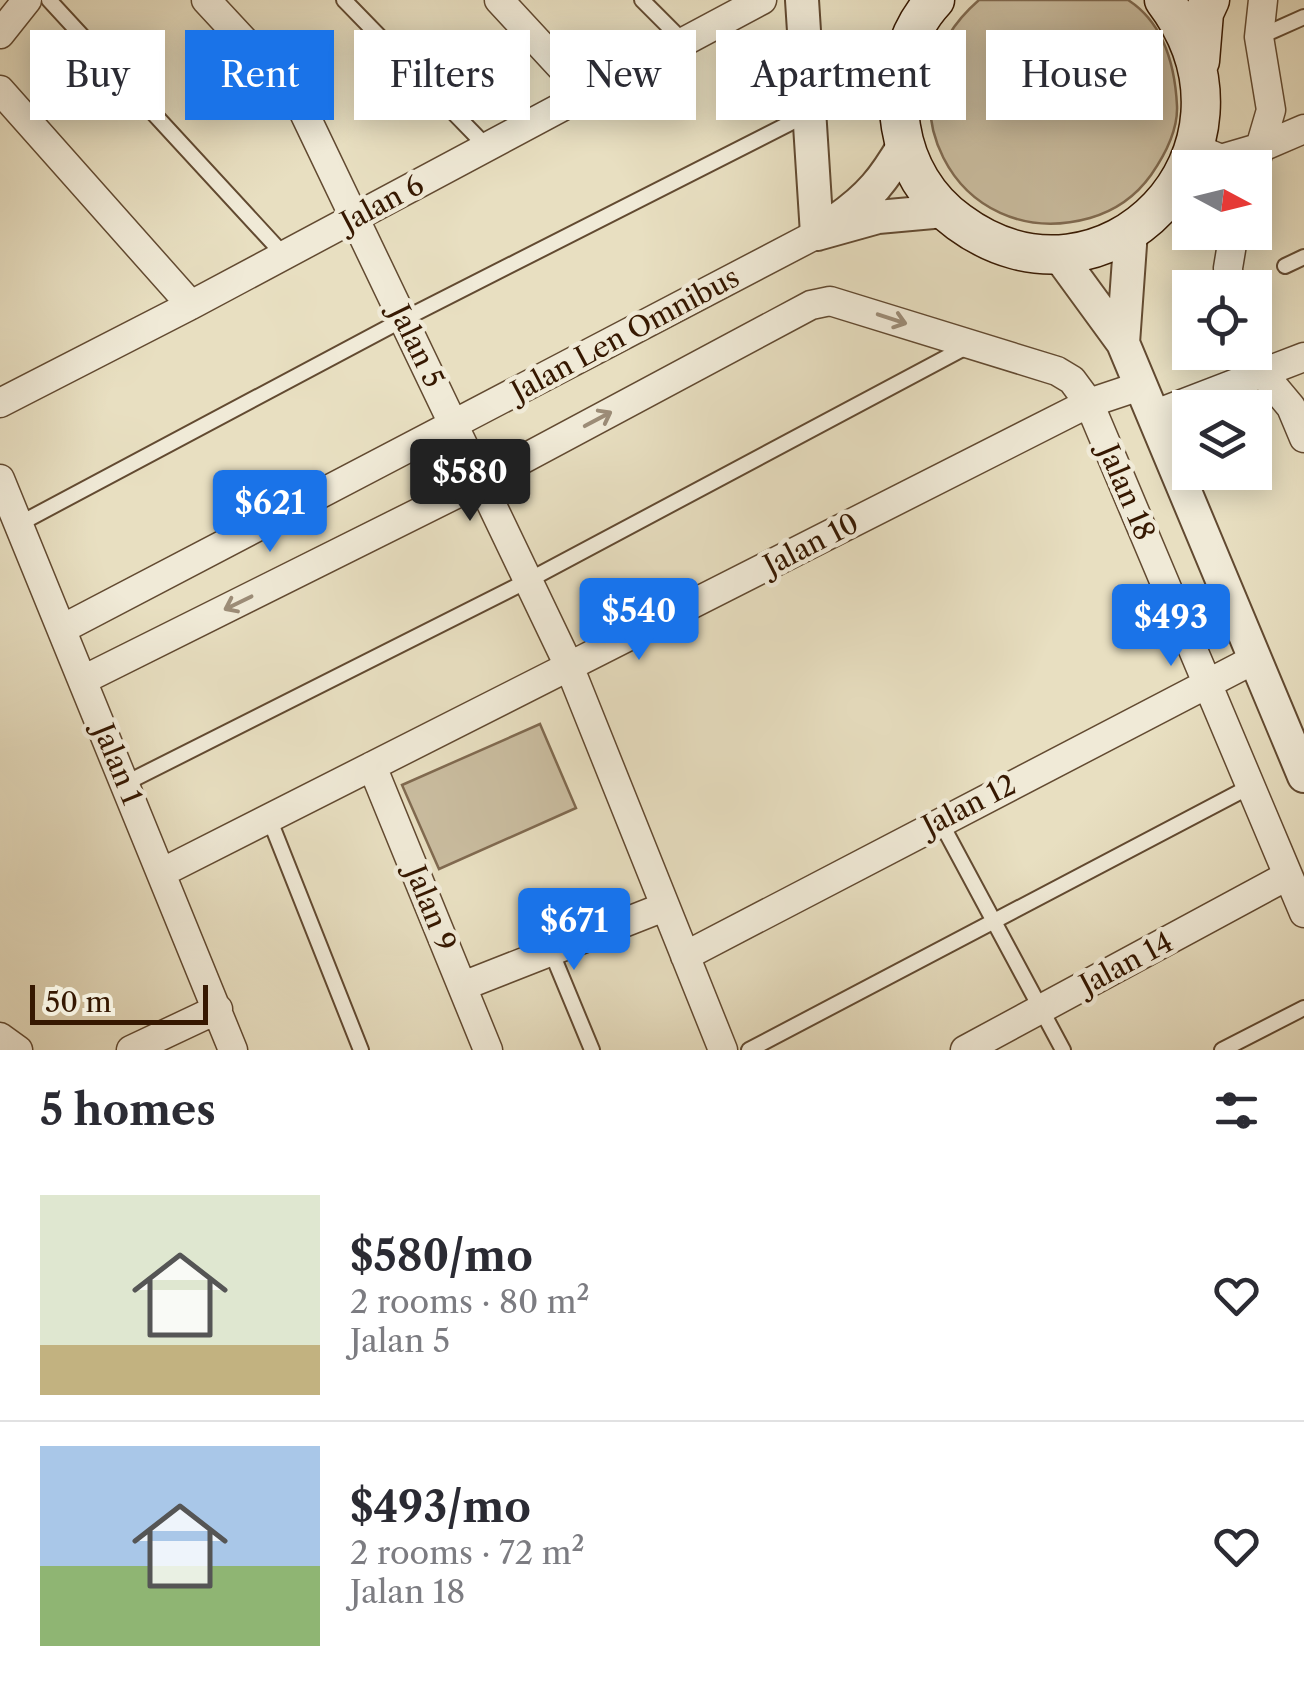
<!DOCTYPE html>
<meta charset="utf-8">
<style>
body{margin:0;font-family:"Libre Caslon Text",serif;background:#f7f7f7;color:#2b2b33;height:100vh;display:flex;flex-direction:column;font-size:38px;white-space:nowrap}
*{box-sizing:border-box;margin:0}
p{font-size:32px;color:#7c7c81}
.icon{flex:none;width:55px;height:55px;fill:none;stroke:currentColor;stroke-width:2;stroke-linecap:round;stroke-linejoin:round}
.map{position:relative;height:1050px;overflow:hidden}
.sheet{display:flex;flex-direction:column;background:#fff;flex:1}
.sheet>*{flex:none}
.guide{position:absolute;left:30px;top:30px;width:1245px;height:90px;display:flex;gap:20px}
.needle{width:65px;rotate:97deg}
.controls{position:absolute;left:1172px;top:150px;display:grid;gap:20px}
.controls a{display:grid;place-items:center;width:100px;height:100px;border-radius:0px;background:#fff;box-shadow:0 5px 25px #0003;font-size:50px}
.scale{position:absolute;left:30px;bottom:25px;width:178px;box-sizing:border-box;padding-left:10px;border:5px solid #361801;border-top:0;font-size:28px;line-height:35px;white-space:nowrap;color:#361801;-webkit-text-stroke:8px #f0ead7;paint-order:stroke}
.price{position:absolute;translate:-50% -85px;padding:0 22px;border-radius:10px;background:#1a73e8;color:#fff;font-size:32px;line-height:65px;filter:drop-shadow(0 2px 5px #0008)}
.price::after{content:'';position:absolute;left:50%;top:60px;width:30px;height:22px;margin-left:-15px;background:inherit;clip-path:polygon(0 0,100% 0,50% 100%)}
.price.on{background:#222;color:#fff}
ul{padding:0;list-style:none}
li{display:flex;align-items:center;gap:30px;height:250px;padding:0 40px}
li+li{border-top:2px solid #e1e1e2}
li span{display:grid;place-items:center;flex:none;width:280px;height:200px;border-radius:0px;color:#555}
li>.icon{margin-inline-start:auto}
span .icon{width:120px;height:120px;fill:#fffc;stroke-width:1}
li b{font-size:42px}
h2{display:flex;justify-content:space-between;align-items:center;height:120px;padding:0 40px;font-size:42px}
.chip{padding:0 35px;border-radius:0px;background:#fff;box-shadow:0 5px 25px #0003;font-size:35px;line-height:90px}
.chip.on{background:#1a73e8;color:#fff}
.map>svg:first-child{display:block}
.green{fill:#cabda0;stroke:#806a50;stroke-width:2.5}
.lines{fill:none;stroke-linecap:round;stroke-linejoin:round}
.service-casing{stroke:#624a31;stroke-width:18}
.minor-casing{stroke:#624a31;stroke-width:31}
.tertiary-casing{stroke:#624a31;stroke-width:36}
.secondary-casing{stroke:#361801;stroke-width:41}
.service{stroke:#f0ead7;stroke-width:14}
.minor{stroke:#f0ead7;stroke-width:28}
.tertiary{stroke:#f0ead7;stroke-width:32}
.secondary{stroke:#f0ead7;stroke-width:38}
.oneway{stroke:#9c8c77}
.labels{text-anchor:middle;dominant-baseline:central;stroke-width:9;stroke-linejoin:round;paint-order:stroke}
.street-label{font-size:28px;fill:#361801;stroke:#f0ead7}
</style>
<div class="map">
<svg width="1304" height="1050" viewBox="0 0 1304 1050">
<rect width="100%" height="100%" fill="#e8dfc1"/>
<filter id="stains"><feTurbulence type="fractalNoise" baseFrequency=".002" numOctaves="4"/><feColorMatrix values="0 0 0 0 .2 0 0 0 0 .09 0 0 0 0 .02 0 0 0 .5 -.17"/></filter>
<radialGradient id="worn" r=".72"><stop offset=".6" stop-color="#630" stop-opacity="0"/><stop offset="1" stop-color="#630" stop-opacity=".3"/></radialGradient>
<path class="green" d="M979 0H1128C1164 23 1175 66 1177 106 1178 131 1165 155 1151 175 1136 196 1114 211 1090 218 954 256 872 92 979 0Z
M540 724 576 808 439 869 402 785Z"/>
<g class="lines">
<defs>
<path id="service" d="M49 0 284 255
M344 0 487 147
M642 0 684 42
M1259 37 1304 17
M1285 266 1304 257
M19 524 404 319 806 115
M126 783 529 580 968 346
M269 818 361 1050
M940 821 1063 1050
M551 951 592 1050
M749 1050 1251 786
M1222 1050 1304 1008"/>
<path id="minor" d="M206 0 297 98 569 666 723 1050
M499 0 586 94
M0 34 27 0
M0 90 191 305
M1195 148 1221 159 1262 147 1304 129
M1254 168 1271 110 1259 37 1263 0
M1229 288 1228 268 1234 232
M1245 352 1291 407 1304 438
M0 403 191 305 762 0
M1153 415 1304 357
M0 479 233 1050
M62 629 817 234
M83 680 482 481 811 305 830 301 1057 371 1072 380 1089 403 1304 913
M372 766 488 1050
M163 872 1089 403 1140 386
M685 956 1255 659
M463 986 664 907
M0 1037 18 1050
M131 1050 218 1009
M965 1050 1287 876"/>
<path id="tertiary" d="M802 0 817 234
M837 220C870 197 884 179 904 145
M817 234 878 217 944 211
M1058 254 1123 343 1304 776
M1123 343 1131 231"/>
<path id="secondary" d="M935 0C904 33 893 83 901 127 907 165 927 199 959 222 1104 329 1278 150 1164 0
M1200 61 1204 13 1210 0"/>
</defs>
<use href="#service" class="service-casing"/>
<use href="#minor" class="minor-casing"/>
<use href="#tertiary" class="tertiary-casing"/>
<use href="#secondary" class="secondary-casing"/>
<use href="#service" class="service"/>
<use href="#minor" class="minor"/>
<use href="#tertiary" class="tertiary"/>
<use href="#secondary" class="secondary"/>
</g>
<defs><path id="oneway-shaft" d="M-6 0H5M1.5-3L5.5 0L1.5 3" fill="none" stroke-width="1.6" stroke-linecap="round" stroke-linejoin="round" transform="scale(2.5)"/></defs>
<g class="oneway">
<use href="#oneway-shaft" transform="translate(892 319) rotate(18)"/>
<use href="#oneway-shaft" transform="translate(598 419) rotate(-28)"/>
<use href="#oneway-shaft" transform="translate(238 603) rotate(154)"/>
</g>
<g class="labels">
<g class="street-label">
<text transform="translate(382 203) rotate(-28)">Jalan 6</text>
<text transform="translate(625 334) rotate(-28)">Jalan Len Omnibus</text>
<text transform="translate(417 346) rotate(64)">Jalan 5</text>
<text transform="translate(1127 492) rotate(67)">Jalan 18</text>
<text transform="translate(811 544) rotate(-27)">Jalan 10</text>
<text transform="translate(118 764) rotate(68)">Jalan 1</text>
<text transform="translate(969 805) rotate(-27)">Jalan 12</text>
<text transform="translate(431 908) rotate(68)">Jalan 9</text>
<text transform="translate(1126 963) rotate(-28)">Jalan 14</text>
</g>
</g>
<rect width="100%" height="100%" filter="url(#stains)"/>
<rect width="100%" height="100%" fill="url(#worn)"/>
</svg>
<div class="controls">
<a><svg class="needle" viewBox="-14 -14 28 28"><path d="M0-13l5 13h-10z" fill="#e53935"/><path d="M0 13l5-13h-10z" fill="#7c7c81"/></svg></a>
<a><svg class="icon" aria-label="locate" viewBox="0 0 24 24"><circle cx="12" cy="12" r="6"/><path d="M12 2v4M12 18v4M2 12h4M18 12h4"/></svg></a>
<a><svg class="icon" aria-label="layers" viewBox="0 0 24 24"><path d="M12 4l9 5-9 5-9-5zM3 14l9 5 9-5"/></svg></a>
</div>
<div class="scale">50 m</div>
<b class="price on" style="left:470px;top:524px">$580</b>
<b class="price" style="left:270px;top:555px">$621</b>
<b class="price" style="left:639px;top:663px">$540</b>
<b class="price" style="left:1171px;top:669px">$493</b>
<b class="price" style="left:574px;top:973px">$671</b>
<div class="guide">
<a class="chip">Buy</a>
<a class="chip on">Rent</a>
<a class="chip">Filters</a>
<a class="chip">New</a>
<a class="chip">Apartment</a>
<a class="chip">House</a>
</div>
</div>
<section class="sheet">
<h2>5 homes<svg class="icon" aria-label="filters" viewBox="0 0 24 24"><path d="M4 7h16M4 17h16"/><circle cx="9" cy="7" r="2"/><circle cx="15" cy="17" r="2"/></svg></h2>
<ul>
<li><span style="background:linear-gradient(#dfe7d0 75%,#c2b280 0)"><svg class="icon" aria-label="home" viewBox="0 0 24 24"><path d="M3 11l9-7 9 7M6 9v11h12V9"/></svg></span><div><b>$580/mo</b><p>2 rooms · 80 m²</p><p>Jalan 5</p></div><svg class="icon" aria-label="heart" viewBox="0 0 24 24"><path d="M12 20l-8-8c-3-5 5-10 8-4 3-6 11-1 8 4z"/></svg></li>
<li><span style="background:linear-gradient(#a9c7e8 60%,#8fb573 0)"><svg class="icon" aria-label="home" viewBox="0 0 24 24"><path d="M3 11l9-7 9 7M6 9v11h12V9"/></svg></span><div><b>$493/mo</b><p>2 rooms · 72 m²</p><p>Jalan 18</p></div><svg class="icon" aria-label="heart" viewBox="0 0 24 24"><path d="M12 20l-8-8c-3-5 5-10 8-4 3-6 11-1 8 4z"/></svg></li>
</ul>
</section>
